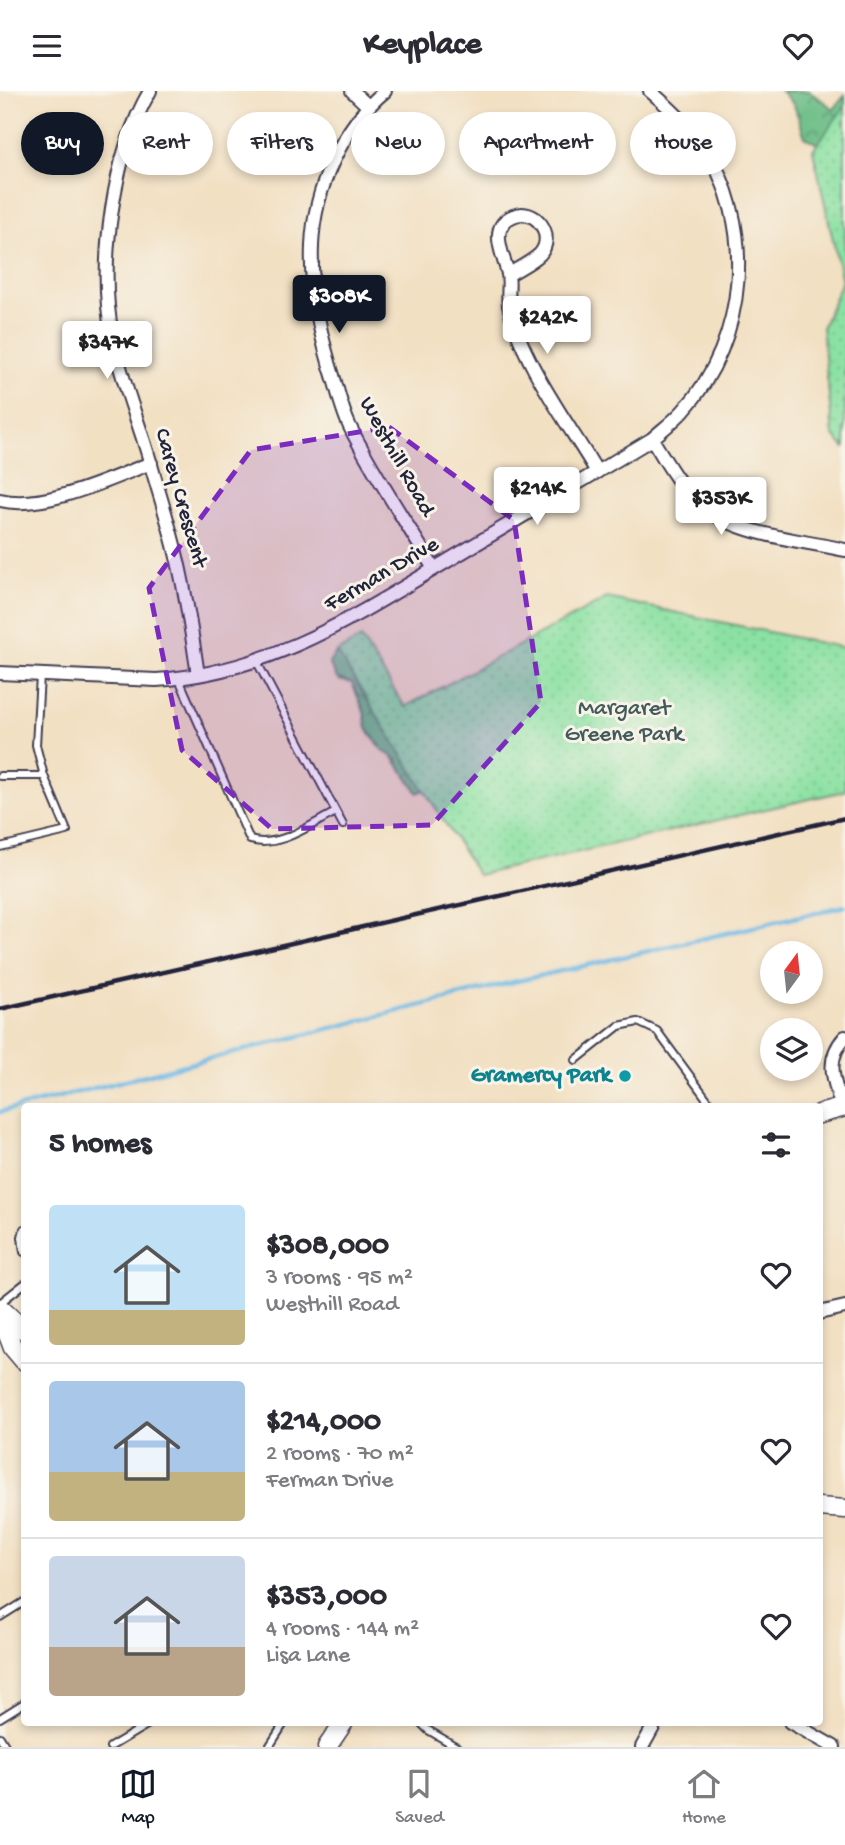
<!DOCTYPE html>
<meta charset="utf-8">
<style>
body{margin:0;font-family:"Gochi Hand",sans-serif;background:#f2f2f3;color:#2b2b33;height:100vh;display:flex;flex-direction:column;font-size:26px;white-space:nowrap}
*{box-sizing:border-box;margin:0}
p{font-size:23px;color:#7c7c81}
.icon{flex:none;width:38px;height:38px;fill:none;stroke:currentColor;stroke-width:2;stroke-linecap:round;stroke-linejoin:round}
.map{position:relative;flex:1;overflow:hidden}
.sheet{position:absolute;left:21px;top:1012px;width:802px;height:623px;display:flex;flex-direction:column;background:#fff;border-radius:7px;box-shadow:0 4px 10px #0003}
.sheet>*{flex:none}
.hud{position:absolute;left:21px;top:21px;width:803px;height:63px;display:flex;gap:14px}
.needle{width:46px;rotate:15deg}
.controls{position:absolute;left:760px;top:850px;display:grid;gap:14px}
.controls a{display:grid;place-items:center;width:63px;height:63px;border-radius:50%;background:#fff;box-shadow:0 4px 10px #0003;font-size:35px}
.price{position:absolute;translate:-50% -60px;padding:0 16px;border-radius:7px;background:#fff;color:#222;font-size:23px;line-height:46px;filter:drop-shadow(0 2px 4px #0008)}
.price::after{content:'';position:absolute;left:50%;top:42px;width:21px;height:16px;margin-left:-10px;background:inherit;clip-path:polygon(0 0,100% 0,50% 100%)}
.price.on{background:#111827;color:#fff}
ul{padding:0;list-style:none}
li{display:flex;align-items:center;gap:21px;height:175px;padding:0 28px}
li+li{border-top:2px solid #e1e1e2}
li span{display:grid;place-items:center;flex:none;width:196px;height:140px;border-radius:7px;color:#555}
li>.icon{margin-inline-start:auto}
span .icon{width:84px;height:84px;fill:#fffc;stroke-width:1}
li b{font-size:30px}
h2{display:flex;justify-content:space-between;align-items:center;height:84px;padding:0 28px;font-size:30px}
.pill{padding:0 24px;border-radius:32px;background:#fff;box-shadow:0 4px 10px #0003;font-size:24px;line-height:63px}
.pill.on{background:#111827;color:#fff}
header{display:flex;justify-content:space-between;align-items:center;height:91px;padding:0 28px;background:#fff;font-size:32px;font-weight:700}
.tab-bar{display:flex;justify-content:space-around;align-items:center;height:98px;border-top:2px solid #e1e1e2;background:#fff;font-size:19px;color:#7c7c81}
.tab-bar a{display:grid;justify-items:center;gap:4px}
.tab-bar .on{color:#111827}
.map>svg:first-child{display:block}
.forest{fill:url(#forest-crowns);stroke:#497062;stroke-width:2}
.park{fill:url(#park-dots);stroke:#56826f;stroke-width:2}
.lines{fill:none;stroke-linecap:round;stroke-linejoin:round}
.stream{stroke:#69b8e4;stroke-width:4.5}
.lane-casing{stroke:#413e4f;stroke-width:10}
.street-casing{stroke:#413e4f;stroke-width:16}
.secondary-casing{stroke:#413e4f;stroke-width:21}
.lane{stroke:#fff;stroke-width:6}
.street{stroke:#fff;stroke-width:12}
.secondary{stroke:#fff;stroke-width:18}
.rail{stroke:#22223b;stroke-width:4.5}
.marked{fill:#7b2cbf;fill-opacity:0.2;stroke:#7b2cbf;stroke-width:5;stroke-dasharray:14 9;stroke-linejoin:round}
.culture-dot{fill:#0f9aa8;stroke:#f7f3e8;stroke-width:2.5}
.labels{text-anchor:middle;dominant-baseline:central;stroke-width:6;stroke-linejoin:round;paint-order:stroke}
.street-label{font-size:23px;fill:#22223b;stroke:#f7f3e8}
.park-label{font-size:23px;fill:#425b5a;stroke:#f7f3e8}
.culture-label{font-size:23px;font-weight:bold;fill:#0d838f;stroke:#f7f3e8;text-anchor:end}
</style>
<header><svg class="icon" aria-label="menu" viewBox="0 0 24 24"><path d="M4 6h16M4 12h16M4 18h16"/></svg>Keyplace<svg class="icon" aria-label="heart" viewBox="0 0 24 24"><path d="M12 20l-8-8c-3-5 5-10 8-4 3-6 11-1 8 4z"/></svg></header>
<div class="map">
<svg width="845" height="1656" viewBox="0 0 845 1656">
<defs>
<pattern id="forest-crowns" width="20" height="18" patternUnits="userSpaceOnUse" patternTransform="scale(1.75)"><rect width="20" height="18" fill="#70bf89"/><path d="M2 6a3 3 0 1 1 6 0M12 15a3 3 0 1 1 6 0" fill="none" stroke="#5c9b71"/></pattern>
<pattern id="park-dots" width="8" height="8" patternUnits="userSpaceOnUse" patternTransform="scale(1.75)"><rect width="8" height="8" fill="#8be1a3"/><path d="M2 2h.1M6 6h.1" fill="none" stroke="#78c18d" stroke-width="1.8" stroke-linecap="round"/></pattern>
</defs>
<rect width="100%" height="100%" fill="#f7f3e8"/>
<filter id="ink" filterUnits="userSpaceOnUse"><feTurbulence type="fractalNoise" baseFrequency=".0143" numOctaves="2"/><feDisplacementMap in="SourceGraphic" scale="14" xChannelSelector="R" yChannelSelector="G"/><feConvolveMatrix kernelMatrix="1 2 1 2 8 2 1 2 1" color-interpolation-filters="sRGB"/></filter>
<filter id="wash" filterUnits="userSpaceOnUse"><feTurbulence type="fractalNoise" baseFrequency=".00686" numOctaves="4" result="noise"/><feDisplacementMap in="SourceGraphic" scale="28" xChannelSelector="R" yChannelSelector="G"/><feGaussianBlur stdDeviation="1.57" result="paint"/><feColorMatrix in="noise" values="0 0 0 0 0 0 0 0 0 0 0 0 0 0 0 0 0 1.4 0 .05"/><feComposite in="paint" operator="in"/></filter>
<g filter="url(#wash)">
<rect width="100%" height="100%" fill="#f2e0c3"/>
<path class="forest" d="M781 0H809L834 18 845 4V54L825 57 805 46 794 14Z
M335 563 359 566 428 697 418 702 393 666 382 659 367 637 364 620 352 592 338 589 329 572Z"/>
<path class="park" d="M845 15V357L833 344 822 237 842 190 813 59Z
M607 507 845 557V700L478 784 337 561 361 547 405 616Z"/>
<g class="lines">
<path class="stream" d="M0 1021 513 891 845 815"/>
</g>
</g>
<g filter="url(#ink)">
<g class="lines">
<defs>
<path id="lane" d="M257 571 343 734
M179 588 250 749C279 758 311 733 336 721
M0 685H44
M0 756 67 740 44 685 36 654 40 585
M576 969 619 935 638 931 657 940 712 1015
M24 1138 22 1146 24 1161
M0 1212 24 1193
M0 1526 24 1511
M0 1627 24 1612
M420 1631 428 1639 457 1656
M0 1646 6 1656
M110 1656 152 1631
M269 1656 285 1631"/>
<path id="street" d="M150 0C113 63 98 172 112 243 121 291 141 335 153 381 163 415 174 449 181 484 188 517 193 550 198 584
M352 0 368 15
M385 0C342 36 314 98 312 155 310 200 321 248 335 291 339 305 343 322 350 336 375 385 406 431 434 478
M508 184C517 178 532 171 540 163 556 145 536 115 513 125 487 136 504 165 508 183 510 193 507 204 509 215 521 270 568 332 597 381
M652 348C663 365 672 383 685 398 725 446 789 446 845 459
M0 409C43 420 110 388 151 372
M0 582 156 589C272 582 358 523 454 466 520 427 586 388 652 348 662 339 674 330 683 320 748 249 757 132 702 53 687 33 669 16 650 0
M842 1017C834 990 824 969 845 946
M819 1222 845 1216
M790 1631 834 1656
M642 1656 656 1631"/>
<path id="secondary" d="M819 1023 845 1016
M0 1217 24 1239
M0 1223 13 1257 24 1270
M819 1416 845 1418
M327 1656 344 1631"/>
</defs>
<use href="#lane" class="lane-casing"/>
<use href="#street" class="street-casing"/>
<use href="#secondary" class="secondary-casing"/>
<use href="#lane" class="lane"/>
<use href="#street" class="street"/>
<use href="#secondary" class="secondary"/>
<path class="rail" d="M0 918 845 727"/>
</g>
</g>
<path class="marked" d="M389 336 514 429 541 611 432 734 272 738 182 659 149 497 251 359Z"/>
<circle class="culture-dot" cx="625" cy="985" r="7"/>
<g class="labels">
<g class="street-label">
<text transform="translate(396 366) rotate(61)">Westhill Road</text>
<text transform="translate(180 407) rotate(74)">Carey Crescent</text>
<text transform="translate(382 484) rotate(-30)">Ferman Drive</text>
</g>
<g class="park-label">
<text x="624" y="618">Margaret<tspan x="624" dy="26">Greene Park</tspan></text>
</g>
<g class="culture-label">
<text x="611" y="985">Gramercy Park</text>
</g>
</g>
</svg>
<div class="controls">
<a><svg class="needle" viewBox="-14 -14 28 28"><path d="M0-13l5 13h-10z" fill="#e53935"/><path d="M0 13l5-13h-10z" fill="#7c7c81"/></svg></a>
<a><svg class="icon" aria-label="layers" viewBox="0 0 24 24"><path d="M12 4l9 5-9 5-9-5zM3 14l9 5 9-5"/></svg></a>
</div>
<b class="price on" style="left:339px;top:244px">$308K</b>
<b class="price" style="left:547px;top:265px">$242K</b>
<b class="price" style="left:107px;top:290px">$347K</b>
<b class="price" style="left:537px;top:436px">$214K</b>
<b class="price" style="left:721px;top:446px">$353K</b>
<div class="hud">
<a class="pill on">Buy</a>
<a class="pill">Rent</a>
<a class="pill">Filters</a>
<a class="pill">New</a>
<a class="pill">Apartment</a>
<a class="pill">House</a>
</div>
<section class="sheet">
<h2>5 homes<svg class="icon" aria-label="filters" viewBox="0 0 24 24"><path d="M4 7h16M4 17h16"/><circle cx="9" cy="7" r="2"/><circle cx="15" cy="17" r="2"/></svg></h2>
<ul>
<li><span style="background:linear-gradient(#bfe0f5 75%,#c2b280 0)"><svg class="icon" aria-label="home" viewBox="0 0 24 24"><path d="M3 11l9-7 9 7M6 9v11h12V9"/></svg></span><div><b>$308,000</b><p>3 rooms · 95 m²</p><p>Westhill Road</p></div><svg class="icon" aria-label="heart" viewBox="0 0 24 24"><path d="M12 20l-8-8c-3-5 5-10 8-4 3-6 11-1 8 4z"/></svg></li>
<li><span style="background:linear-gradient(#a9c7e8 65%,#c2b280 0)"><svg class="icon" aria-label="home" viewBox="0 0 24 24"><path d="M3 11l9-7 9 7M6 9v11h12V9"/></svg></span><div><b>$214,000</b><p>2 rooms · 70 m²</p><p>Ferman Drive</p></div><svg class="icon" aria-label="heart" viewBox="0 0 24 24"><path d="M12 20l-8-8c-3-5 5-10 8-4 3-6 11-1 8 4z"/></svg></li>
<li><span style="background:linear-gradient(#c9d6e8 65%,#b9a48a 0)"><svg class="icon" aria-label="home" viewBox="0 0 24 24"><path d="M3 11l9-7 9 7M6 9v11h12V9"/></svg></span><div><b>$353,000</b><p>4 rooms · 144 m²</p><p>Lisa Lane</p></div><svg class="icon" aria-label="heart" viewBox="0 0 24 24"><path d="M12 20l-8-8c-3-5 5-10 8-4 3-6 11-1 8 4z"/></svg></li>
</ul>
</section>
</div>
<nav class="tab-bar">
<a class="on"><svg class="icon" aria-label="map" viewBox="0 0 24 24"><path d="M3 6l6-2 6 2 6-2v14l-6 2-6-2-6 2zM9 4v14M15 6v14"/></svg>Map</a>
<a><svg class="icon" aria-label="saved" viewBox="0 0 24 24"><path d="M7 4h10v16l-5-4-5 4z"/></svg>Saved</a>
<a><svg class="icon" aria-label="home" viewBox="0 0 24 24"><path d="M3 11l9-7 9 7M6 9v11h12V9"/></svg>Home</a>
</nav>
